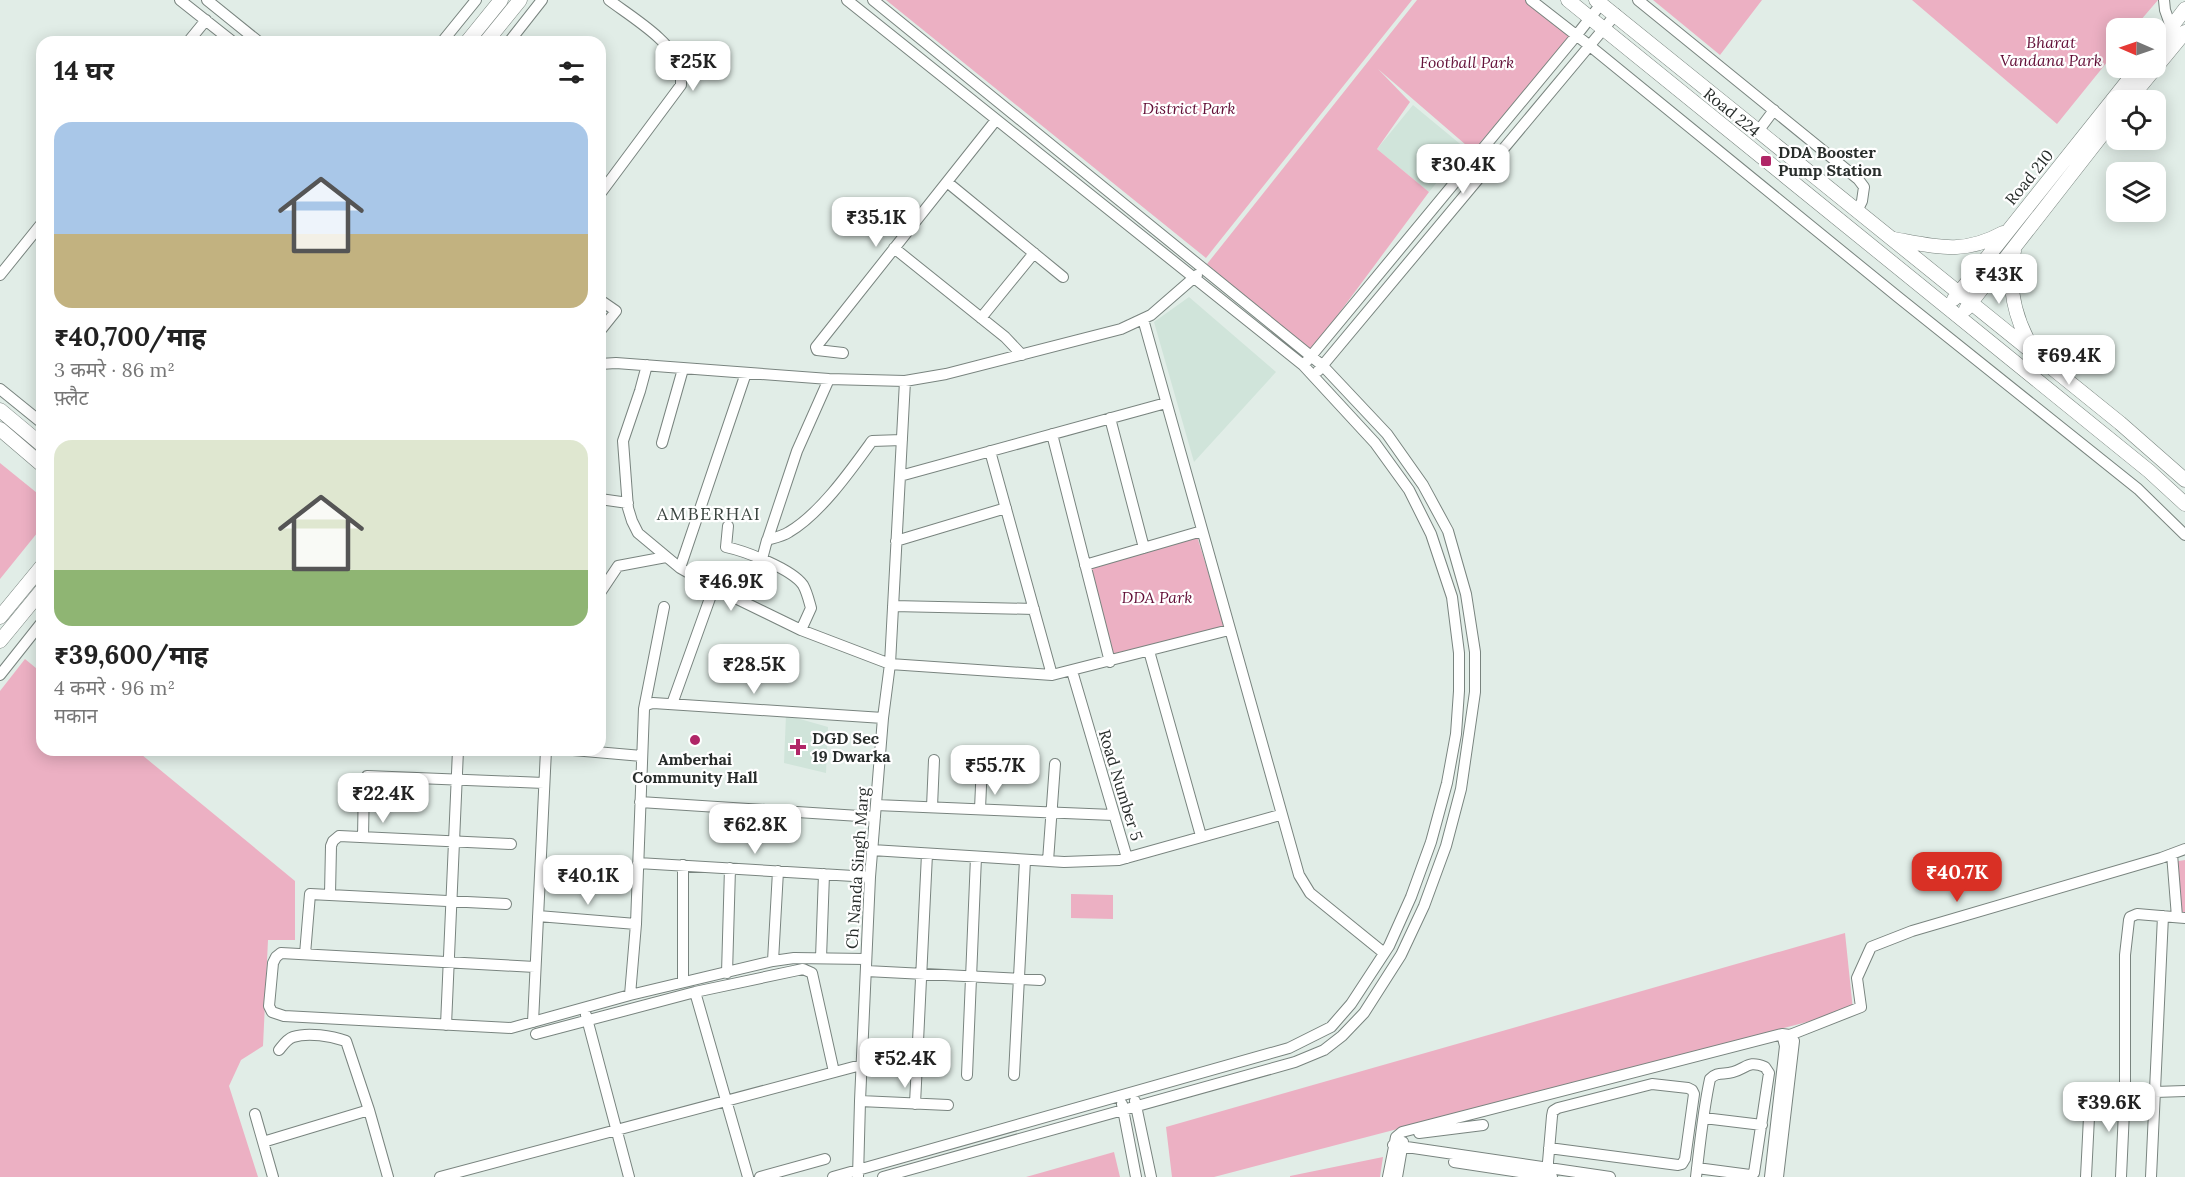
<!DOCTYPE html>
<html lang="hi">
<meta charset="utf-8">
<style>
body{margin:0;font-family:Lora,"Noto Sans Devanagari",serif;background:#f6f6f6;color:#222;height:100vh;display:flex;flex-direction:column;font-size:22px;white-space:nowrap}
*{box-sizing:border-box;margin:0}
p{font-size:20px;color:#767676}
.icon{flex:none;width:33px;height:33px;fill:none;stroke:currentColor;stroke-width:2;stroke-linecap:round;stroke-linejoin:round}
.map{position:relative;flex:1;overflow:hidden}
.side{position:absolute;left:36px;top:36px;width:570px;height:720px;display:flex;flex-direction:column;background:#fff;border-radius:18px;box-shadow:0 3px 15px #0003}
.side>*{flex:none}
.needle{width:39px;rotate:272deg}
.fabs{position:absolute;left:2106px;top:18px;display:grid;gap:12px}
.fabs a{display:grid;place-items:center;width:60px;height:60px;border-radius:12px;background:#fff;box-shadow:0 3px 15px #0003;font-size:30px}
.price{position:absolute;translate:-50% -51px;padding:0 14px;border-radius:12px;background:#fff;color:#222;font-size:20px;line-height:39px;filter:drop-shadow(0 2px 3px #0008)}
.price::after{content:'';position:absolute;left:50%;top:36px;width:18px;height:14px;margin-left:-9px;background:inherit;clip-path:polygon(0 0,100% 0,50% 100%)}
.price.on{background:#d93025;color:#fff}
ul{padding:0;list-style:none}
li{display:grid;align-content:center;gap:12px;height:318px;padding:0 18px}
li span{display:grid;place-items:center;height:186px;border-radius:18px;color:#555}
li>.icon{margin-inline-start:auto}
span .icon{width:108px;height:108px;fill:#fffc;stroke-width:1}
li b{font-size:26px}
h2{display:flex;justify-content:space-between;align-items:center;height:72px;padding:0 18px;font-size:26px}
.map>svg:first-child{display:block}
.built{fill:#d0e4da}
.green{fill:#ecb0c3}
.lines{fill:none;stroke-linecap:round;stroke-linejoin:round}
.minor-casing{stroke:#79847f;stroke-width:12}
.major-casing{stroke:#79847f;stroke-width:15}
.minor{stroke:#fff;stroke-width:10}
.major{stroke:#fff;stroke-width:14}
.poi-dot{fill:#b02667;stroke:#fff;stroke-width:2}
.labels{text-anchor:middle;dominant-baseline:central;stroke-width:4.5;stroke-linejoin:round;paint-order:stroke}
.park-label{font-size:16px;font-style:italic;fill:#630f37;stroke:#fff}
.street-label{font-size:16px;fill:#282d2b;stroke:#fff}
.poi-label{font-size:16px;font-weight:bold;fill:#282d2b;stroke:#fff;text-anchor:start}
.neighbourhood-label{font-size:18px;letter-spacing:1.5px;fill:#39433e;stroke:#fff}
</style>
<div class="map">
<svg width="2185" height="1177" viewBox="0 0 2185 1177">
<rect width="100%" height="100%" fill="#e1ede7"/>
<path class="built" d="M1413 105 1465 148 1429 192 1377 149Z
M1189 297 1276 372 1194 462 1154 322Z
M786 715 828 727 826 773 784 763Z"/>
<path class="green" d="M886 0H1412L1206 258Z
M1417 0H1525L1570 36 1473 151 1378 69 1410 102 1377 149 1429 192 1311 351 1207 264Z
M1653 0H1762L1720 55Z
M1912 0H2158L2134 28H2116V51L2057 124Z
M0 463 42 497V527L0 579Z
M1196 533 1226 629 1111 661 1088 567Z
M25 659 42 673V750H136L295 881V940H268L263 1046 241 1060 229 1086 258 1177H0V691Z
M2185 860V918H2183L2173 862Z
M1071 894 1113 895V919L1071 918Z
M1845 933 1853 1010 1214 1177H1172L1166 1127Z
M1114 1152 1120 1177H1026Z
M1383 1157 1380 1177H1290V1176Z"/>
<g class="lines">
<defs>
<path id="minor" d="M180 0 233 42
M207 0 259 42
M873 0 1323 366 1387 434 1423 485 1448 531 1466 594 1475 652V692L1461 789 1446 846 1424 906 1401 955 1364 1013 1342 1036 1324 1050 1295 1062 883 1177
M1531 0 1590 46 1898 297 2138 489 2185 535
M1638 0 1858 179 1864 187 1862 201 1857 211
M2164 0 2165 10 2171 27
M188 42 206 20
M442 42 476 0
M509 42 542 0
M1759 130 1774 110
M947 182 1063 277
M600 194 681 85C681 81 681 75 681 71 676 43 630 16 609 0
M894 248 1005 337 1022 355
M0 275 42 223
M600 300 616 311 600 331
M981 318 1034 253
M1143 319 1299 875 1310 893 1384 953
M843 353 817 350 816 347 996 120
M1307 361 1576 36 1601 4
M600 364 616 363 829 379 905 381 946 374 1121 329 1151 315 1197 275
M647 365 640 391 623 441 628 508 632 521 638 533 680 568 721 591 801 630 890 664 1052 675 1229 630
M1318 371 1616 14
M0 389 42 423
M1110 418 1144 548
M1052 434 1110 662
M662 443 683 369
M990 451 1052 675
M900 476 1166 403
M600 499 628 503
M728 526 726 547C745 551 792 569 803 585 807 592 809 601 811 608L801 630
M896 541 1006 508
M766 544 797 451 829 379
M762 559 767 540C774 538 783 536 789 532 820 514 851 470 872 441L902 440
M1085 565 1202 531
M680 568 746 373
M600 593 618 566 666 557
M893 606 1034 609
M1149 651 1201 836
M1072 671 1127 858
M0 675 42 622
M672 704 714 587
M644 709 646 705 653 703 883 718
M573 750 642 756
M640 802 875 817
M876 805 1113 815
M932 807 934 760
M980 809 982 763
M363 837 364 782 367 776 544 783
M872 850 1064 862 1119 860 1280 815
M2172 854 2177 917
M1048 861 1055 764
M638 863 870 877
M683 865V982
M330 894 331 846 333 841 339 836 511 844
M538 916 636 924
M305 954 310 894 506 904
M821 958 824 874
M773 961 778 871
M535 967 281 953 276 957 273 963 269 1006 272 1012 284 1016 511 1028 630 995 773 961 794 958 866 959
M866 971 1040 980
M727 973 730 868
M695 992 748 1177
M630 995 636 924 644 709 664 607
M586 1015 629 1177
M533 1022 546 750
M446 1025 458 750
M536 1034 695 992 803 969 812 973 834 1072
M1790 1035 1861 1007 1857 978 1871 947 1912 931 2161 858 2185 849
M279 1050C283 1045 287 1039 293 1037 308 1032 332 1036 346 1041L369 1110 388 1177
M967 1075 976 857
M1014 1075 1025 860
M860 1101 948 1105
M1135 1101 1151 1177
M915 1104 927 854
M1122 1104 1136 1177
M255 1114 273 1177
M1704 1118 1762 1125
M1419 1133 1483 1125
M263 1142 369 1110
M1393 1145 1610 1177
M1454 1162 1552 1177
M1548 1168V1162L1552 1116 1553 1111 1558 1108 1652 1084 1688 1088 1692 1090 1694 1094 1685 1159 1682 1164 1678 1165 1549 1148
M440 1177 861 1065
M760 1177 825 1159
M833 1177 1289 1048 1331 1027 1351 1004 1389 946 1411 897 1431 842 1447 783 1456 734 1459 691V653L1452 597 1431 534 1409 490 1375 443 1303 365 847 0
M858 1177 860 1101 870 877 883 718 890 664 905 381
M1388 1177 1396 1137 1402 1132 1782 1034 1790 1035 1794 1041 1778 1177
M1397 1177 1403 1142
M1696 1177C1700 1144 1703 1111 1710 1079 1717 1071 1724 1075 1733 1072 1747 1068 1748 1060 1765 1067L1769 1073 1754 1173 1750 1175 1697 1168
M1770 1177 1785 1046 1782 1034
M2086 1177 2090 1097 2092 1089 2111 1088 2155 1092 2185 1091
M2121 1177 2125 1089V955L2129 920 2130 917 2137 914 2185 918
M2151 1177 2163 916"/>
<path id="major" d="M1568 0 2149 471 2185 504
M1596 0 2120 423 2185 480
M467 42 501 0
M486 42 520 0
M2156 47 2185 9
M2129 100 2185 32
M1894 239C1937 247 1963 255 2003 233
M2014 251C2007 285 2015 319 2032 348
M1954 299 2138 68
M1966 309 2116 117
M0 410 42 445
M0 429 42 465
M0 617 42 566
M0 641 42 590"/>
</defs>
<use href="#minor" class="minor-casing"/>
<use href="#major" class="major-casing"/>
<use href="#minor" class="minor"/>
<use href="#major" class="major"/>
</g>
<g class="poi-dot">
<rect x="1760" y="155" width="12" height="12" rx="3"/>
<circle cx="695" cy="740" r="6"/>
<path d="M795 738h6v6h6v6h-6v6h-6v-6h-6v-6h6z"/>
</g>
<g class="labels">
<g class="park-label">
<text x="2051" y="42">Bharat<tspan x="2051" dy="18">Vandana Park</tspan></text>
<text x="1467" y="62">Football Park</text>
<text x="1189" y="108">District Park</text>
<text x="1157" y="597">DDA Park</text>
</g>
<g class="street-label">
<text transform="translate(1732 112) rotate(39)">Road 224</text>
<text transform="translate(2029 177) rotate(-51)">Road 210</text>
<text transform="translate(1121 785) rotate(73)">Road Number 5</text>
<text transform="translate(857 868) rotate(-86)">Ch Nanda Singh Marg</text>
</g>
<g class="poi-label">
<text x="1778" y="152">DDA Booster<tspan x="1778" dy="18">Pump Station</tspan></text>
<text x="812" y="738">DGD Sec<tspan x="812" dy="18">19 Dwarka</tspan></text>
<text x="695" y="759" text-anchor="middle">Amberhai<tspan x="695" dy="18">Community Hall</tspan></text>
</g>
<g class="neighbourhood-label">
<text x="709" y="513">AMBERHAI</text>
</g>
</g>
</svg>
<div class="fabs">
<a><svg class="needle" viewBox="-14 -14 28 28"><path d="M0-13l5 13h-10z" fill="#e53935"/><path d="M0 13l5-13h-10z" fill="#767676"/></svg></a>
<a><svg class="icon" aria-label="locate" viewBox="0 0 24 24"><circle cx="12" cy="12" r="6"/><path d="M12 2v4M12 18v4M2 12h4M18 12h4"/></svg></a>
<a><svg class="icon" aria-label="layers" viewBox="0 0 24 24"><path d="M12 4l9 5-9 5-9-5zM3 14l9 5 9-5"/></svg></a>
</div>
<b class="price" style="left:693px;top:92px">₹25K</b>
<b class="price" style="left:1463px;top:195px">₹30.4K</b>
<b class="price" style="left:876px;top:248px">₹35.1K</b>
<b class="price" style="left:1999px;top:305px">₹43K</b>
<b class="price" style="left:2069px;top:386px">₹69.4K</b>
<b class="price" style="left:731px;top:612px">₹46.9K</b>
<b class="price" style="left:754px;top:695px">₹28.5K</b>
<b class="price" style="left:995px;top:796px">₹55.7K</b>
<b class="price" style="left:383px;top:824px">₹22.4K</b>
<b class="price" style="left:755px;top:855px">₹62.8K</b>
<b class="price on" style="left:1957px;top:903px">₹40.7K</b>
<b class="price" style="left:588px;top:906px">₹40.1K</b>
<b class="price" style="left:905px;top:1089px">₹52.4K</b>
<b class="price" style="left:2109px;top:1133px">₹39.6K</b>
<section class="side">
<h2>14 घर<svg class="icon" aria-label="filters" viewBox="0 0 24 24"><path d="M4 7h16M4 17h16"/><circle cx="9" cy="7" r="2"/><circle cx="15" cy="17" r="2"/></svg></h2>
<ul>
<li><span style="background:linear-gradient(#a9c7e8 60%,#c2b280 0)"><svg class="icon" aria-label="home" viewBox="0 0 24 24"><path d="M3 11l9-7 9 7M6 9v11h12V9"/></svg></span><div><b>₹40,700/माह</b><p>3 कमरे · 86 m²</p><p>फ़्लैट</p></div></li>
<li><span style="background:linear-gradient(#dfe7d0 70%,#8fb573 0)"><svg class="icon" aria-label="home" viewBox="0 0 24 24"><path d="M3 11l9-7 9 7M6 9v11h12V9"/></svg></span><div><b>₹39,600/माह</b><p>4 कमरे · 96 m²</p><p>मकान</p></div></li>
</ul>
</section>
</div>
